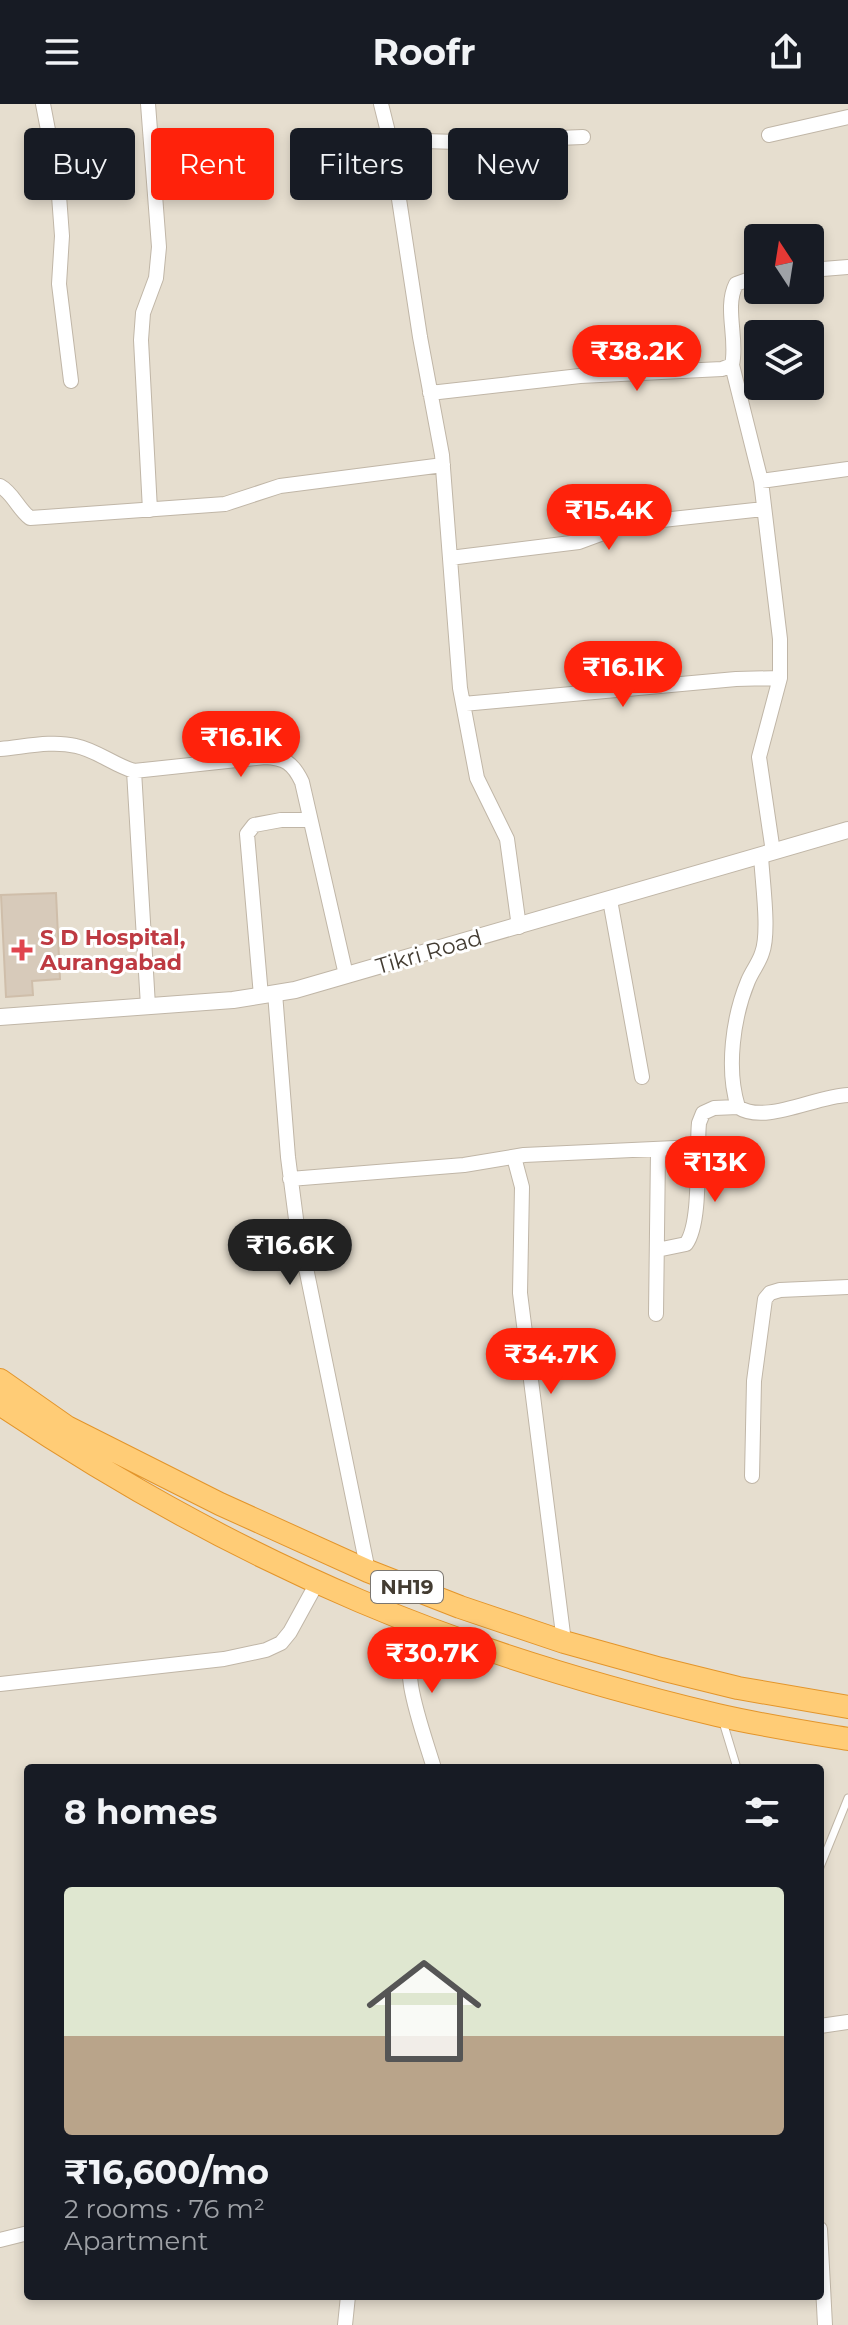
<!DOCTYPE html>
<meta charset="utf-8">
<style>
body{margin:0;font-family:Montserrat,sans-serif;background:#20242c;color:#f1f3f6;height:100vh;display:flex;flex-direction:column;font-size:30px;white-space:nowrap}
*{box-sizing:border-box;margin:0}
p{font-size:26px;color:#9ea1a6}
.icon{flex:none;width:44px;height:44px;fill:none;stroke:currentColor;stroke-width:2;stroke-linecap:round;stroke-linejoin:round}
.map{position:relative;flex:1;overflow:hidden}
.side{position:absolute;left:24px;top:1660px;width:800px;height:536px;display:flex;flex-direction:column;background:#171b24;border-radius:8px;box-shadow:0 4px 12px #0003}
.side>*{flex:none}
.hud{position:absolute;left:24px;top:24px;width:800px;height:72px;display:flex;gap:16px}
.needle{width:52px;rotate:348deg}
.tools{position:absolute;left:744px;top:120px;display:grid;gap:16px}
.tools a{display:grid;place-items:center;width:80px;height:80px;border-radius:8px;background:#171b24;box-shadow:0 4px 12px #0003;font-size:40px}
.price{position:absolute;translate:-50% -68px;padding:0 18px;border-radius:28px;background:#ff220b;color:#fff;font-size:26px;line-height:52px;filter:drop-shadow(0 2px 4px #0008)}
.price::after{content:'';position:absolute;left:50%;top:48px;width:24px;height:18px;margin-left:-12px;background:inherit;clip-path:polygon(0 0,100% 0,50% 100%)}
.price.active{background:#222;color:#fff}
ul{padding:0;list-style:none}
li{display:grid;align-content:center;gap:16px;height:424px;padding:0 40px}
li+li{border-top:2px solid #363941}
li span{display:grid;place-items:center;height:248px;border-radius:8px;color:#555}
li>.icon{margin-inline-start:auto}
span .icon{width:144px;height:144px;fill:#fffc;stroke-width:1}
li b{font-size:34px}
h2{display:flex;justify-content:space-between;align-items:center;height:96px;padding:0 40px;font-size:34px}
.pill{padding:0 28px;border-radius:8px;background:#171b24;box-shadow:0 4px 12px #0003;font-size:28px;line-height:72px}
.pill.active{background:#ff220b;color:#fff}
header{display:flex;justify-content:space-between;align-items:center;height:104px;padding:0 40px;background:#171b24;font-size:36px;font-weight:700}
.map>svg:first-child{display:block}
.residential{fill:#e6decf;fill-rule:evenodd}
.building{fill:#d7caba;stroke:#cfbeaa;stroke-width:2}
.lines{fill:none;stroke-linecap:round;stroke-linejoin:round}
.service-casing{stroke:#c0b6a7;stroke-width:9}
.minor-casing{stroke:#c0b6a7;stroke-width:16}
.tertiary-casing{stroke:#c0b6a7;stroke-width:18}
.trunk-casing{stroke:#e3952b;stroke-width:24}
.service{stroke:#fff;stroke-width:7}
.minor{stroke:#fff;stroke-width:14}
.tertiary{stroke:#fff;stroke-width:16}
.trunk{stroke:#ffcc76;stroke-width:22}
.health-dot{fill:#e0444e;stroke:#fff;stroke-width:3}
.labels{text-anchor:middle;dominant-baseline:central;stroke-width:6;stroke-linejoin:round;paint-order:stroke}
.shield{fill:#fff;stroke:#7b7670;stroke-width:2}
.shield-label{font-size:20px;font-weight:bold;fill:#433c32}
.health-label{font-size:22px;font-weight:bold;fill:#be3a42;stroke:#fff;text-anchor:start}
.street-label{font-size:22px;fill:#433c32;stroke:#fff}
</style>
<header><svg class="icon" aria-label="menu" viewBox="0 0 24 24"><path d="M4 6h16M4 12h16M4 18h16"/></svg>Roofr<svg class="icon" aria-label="share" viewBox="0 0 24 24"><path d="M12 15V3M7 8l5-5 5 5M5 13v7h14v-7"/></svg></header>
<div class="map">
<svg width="848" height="2221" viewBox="0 0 848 2221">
<rect width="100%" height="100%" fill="#f2ece2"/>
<path class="residential" d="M0 0H848V2221H0ZM758 134H810V186H758ZM758 230H810V282H758ZM28 1664H820V2192H28Z"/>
<path class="building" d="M56 789 60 875 32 877 33 891 6 893 1 791Z"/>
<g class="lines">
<defs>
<path id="service" d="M723 1618 737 1664
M820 1763 848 1694"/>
<path id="minor" d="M43 0 58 78 62 132 59 180 71 277
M148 0 159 143 156 174 143 209 141 236 150 406
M381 0 390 36 420 233 442 351 460 584 477 674 507 735 519 823
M769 31 848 13
M390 36 458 38 583 33
M810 166 848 163
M732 261 761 377 780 535V574L759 653 773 748
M430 289 580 272 722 265 732 261C738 235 724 204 736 180L758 172
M761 377 848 365
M0 382C13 389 18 405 30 414L45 413 225 400 280 382 443 361
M450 454 579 438 625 421 644 418 764 405
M463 600 736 575 780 574
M0 645C24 643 52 636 76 642 96 646 114 661 134 667L265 653C285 654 293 659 302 678L346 871
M134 667 148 902
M761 751C762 776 770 828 762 849 759 859 752 867 748 877 733 913 726 965 738 1003 765 1021 815 992 848 991
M610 796 642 973
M275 889 288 1053 296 1115 368 1467
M261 892 247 730 254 721 281 716H309
M514 1053 522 1083 520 1189 564 1538
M290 1075 464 1061 524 1051 697 1043
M657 1146 686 1140C702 1118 696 1049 699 1019L703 1009 714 1004 738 1003
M656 1210 658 1047
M752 1372 754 1277 765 1195 770 1189 780 1186 848 1183
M412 1518C401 1572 418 1612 434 1664
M0 1580 224 1555 266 1546 281 1539 290 1528 318 1477
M820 1922 848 1918
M820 2125 825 2221
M0 2136 28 2129
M345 2221 348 2192"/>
<path id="tertiary" d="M0 913 233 896 295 886 848 726"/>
<path id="trunk" d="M0 1276 67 1323 220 1400 368 1467 460 1503 564 1538 661 1565 738 1584 848 1603
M0 1300C113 1376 235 1444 360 1497 475 1546 596 1582 717 1611 760 1621 805 1628 848 1635"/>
</defs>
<use href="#service" class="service-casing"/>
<use href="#minor" class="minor-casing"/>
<use href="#tertiary" class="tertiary-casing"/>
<use href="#trunk" class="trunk-casing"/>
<use href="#service" class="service"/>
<use href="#minor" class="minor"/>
<use href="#tertiary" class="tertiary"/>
<use href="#trunk" class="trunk"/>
</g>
<path class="health-dot" d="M18 834h8v8h8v8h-8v8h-8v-8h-8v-8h8z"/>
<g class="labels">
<rect class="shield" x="371" y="1467" width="72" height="32" rx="6"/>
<g class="shield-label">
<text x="407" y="1483">NH19</text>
</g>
<g class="health-label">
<text x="40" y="833">S D Hospital,<tspan x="40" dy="25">Aurangabad</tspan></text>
</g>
<g class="street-label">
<text transform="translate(429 848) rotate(-16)">Tikri Road</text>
</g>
</g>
</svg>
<div class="tools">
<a><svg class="needle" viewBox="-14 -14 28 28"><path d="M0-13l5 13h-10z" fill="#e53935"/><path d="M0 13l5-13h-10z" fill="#9ea1a6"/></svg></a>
<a><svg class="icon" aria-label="layers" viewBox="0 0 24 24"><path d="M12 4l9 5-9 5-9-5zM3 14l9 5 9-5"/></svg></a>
</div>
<b class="price" style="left:637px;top:289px">₹38.2K</b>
<b class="price" style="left:609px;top:448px">₹15.4K</b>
<b class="price" style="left:623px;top:605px">₹16.1K</b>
<b class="price" style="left:241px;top:675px">₹16.1K</b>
<b class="price" style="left:715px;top:1100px">₹13K</b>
<b class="price active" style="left:290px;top:1183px">₹16.6K</b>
<b class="price" style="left:551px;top:1292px">₹34.7K</b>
<b class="price" style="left:432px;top:1591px">₹30.7K</b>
<div class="hud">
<a class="pill">Buy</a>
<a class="pill active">Rent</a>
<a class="pill">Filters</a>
<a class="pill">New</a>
</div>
<section class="side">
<h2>8 homes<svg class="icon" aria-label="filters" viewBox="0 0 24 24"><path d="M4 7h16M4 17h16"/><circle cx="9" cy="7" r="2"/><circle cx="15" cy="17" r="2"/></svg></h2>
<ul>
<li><span style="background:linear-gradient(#dfe7d0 60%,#b9a48a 0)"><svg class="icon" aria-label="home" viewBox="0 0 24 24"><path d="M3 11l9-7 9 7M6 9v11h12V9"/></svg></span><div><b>₹16,600/mo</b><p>2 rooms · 76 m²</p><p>Apartment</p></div></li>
</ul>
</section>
</div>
